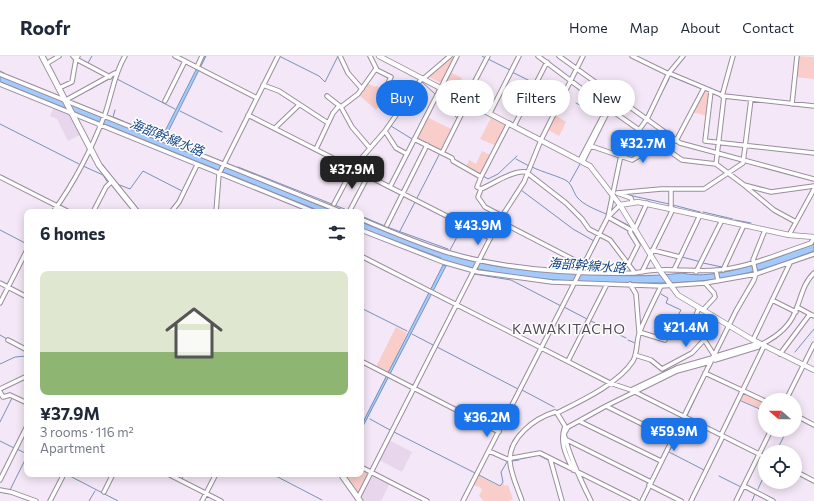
<!DOCTYPE html>
<meta charset="utf-8">
<style>
body{margin:0;font-family:Commissioner,"Noto Sans JP",sans-serif;background:#f6f6f7;color:#1f2937;height:100vh;display:flex;flex-direction:column;font-size:15px;white-space:nowrap}
*{box-sizing:border-box;margin:0}
p{font-size:13px;color:#747a83}
.icon{flex:none;width:22px;height:22px;fill:none;stroke:currentColor;stroke-width:2;stroke-linecap:round;stroke-linejoin:round}
.map{position:relative;flex:1;overflow:hidden}
.side{position:absolute;left:24px;top:153px;width:340px;height:268px;display:flex;flex-direction:column;background:#fff;border-radius:8px;box-shadow:0 2px 10px #0003}
.side>*{flex:none}
.top-card{position:absolute;left:376px;top:24px;width:378px;height:36px;display:flex;gap:8px}
.needle{width:26px;rotate:290deg}
.tools{position:absolute;left:758px;top:337px;display:grid;gap:8px}
.tools a{display:grid;place-items:center;width:44px;height:44px;border-radius:50%;background:#fff;box-shadow:0 2px 10px #0003;font-size:20px}
.price{position:absolute;translate:-50% -34px;padding:0 9px;border-radius:8px;background:#1a73e8;color:#fff;font-size:13px;line-height:26px;filter:drop-shadow(0 1px 2px #0008)}
.price::after{content:'';position:absolute;left:50%;top:24px;width:12px;height:9px;margin-left:-6px;background:inherit;clip-path:polygon(0 0,100% 0,50% 100%)}
.price.on{background:#222;color:#fff}
ul{padding:0;list-style:none}
li{display:grid;align-content:center;gap:8px;height:212px;padding:0 16px}
li+li{border-top:1px solid #e0e1e3}
li span{display:grid;place-items:center;height:124px;border-radius:8px;color:#555}
li>.icon{margin-inline-start:auto}
span .icon{width:72px;height:72px;fill:#fffc;stroke-width:1}
li b{font-size:17px}
h2{display:flex;justify-content:space-between;align-items:center;height:48px;padding:0 16px;font-size:17px}
.tag{padding:0 14px;border-radius:18px;background:#fff;box-shadow:0 2px 10px #0003;font-size:14px;line-height:36px}
.tag.on{background:#1a73e8;color:#fff}
header{display:flex;align-items:center;gap:24px;box-sizing:border-box;height:56px;padding:0 20px;background:#fff;border-bottom:1px solid #e0e1e3}
header strong{font-size:19px}
nav{display:flex;gap:22px;margin-inline-start:auto;font-size:14px}
.map>svg:first-child{display:block}
.built{fill:#e8d7ec}
.green{fill:#f8cdca}
.water{fill:#a3cafd;stroke:#7892b8}
.lines{fill:none;stroke-linecap:round;stroke-linejoin:round}
.stream{stroke:#7892b8;stroke-width:1}
.minor-casing{stroke:#998d9c;stroke-width:5.5}
.tertiary-casing{stroke:#998d9c;stroke-width:6}
.secondary-casing{stroke:#998d9c;stroke-width:7}
.minor{stroke:#fff;stroke-width:3.5}
.tertiary{stroke:#fff;stroke-width:4.5}
.secondary{stroke:#fff;stroke-width:5}
.labels{text-anchor:middle;dominant-baseline:central;stroke-width:3;stroke-linejoin:round;paint-order:stroke}
.water-label{font-size:13px;font-style:italic;fill:#154682;stroke:#fff}
.quarter-label{font-size:14px;letter-spacing:1px;fill:#534956;stroke:#fff}
</style>
<header>
<strong>Roofr</strong>
<nav><a>Home</a><a>Map</a><a>About</a><a>Contact</a></nav>
</header>
<div class="map">
<svg width="814" height="445" viewBox="0 0 814 445">
<rect width="100%" height="100%" fill="#f4e7f7"/>
<path class="built" d="M54 51 69 57 80 79 68 85 57 63 50 60Z
M389 384 412 396 402 416 379 404Z
M372 418 390 427 381 445H363L360 440Z"/>
<path class="green" d="M451 0 455 2 443 25 439 26 427 20Z
M797 0 814 1V23L796 21Z
M450 16 462 22 455 35 445 30V27Z
M367 27 375 31 377 30 388 38 376 54 359 39Z
M703 35 710 38 707 60 692 56Z
M555 59 566 66 559 80 547 73Z
M427 61 451 73 440 95 416 83Z
M491 62 507 70 497 90 480 83Z
M482 95 492 100 482 119 466 111 469 104 476 108Z
M396 271 407 277 388 317 376 311Z
M743 336 764 346 761 353 739 343Z
M361 413 369 417 358 438 344 418H361Z
M478 419 500 431 503 427 505 430 508 429 513 443 509 445H484L479 440 482 434 480 431 473 429Z"/>
<path class="water" d="M203 0H206L165 82 162 81Z
M0 20 336 156H322L0 26Z
M361 166C404 183 446 200 491 209 523 215 555 216 588 218 618 220 652 221 682 217 715 226 781 200 814 188V195C787 205 761 215 733 220 701 227 668 227 636 227 571 227 507 222 444 205L441 202 361 172Z
M443 209 446 210 361 374 365 362Z"/>
<g class="lines">
<path class="stream" d="M279 0 319 20 325 26 338 0
M482 0 485 2
M488 3 510 14
M88 7 92 0
M0 15 4 17
M512 16 534 27
M425 19 447 0
M670 20 702 33
M117 23 175 53
M422 26 435 38
M538 28 546 33
M89 34 109 23
M438 41 457 62
M576 47 602 61
M654 51 669 23
M115 54 113 61 123 65
M180 55 222 76
M124 66 133 69
M0 68 79 108
M134 70 144 73
M391 70 412 83
M149 75 160 80
M409 98 415 86
M516 103 529 110
M103 109 107 115
M83 110 103 119 108 127
M238 111 347 154
M532 111C542 116 561 121 567 125 573 130 573 136 577 141 583 149 597 154 606 158
M196 114 198 111
M483 120 488 123 498 118 517 100
M570 126 580 108
M117 128 130 133 143 115 182 135
M521 134 573 173 594 185
M624 138 669 148
M417 142 440 97
M609 148 610 141
M673 149 700 156
M316 154 319 156
M703 156 733 163
M607 157 608 152
M361 160 385 170
M612 161 628 169
M735 164 751 167
M387 171 448 193
M0 174 27 188
M400 175 415 146
M450 194 463 170
M432 200 441 203
M682 201 701 206
M583 206 591 190
M703 207 722 211
M625 214 629 210
M474 218 511 224 561 250
M661 238 668 242 666 247 681 254 671 272
M799 250 803 239
M564 251 587 263
M361 252 407 275
M794 262 798 254
M591 265 626 282
M412 278 433 289
M0 279 7 283
M628 284 635 287
M769 286 777 282 789 269
M437 291 518 333
M795 296 814 273
M0 308 15 301 27 300
M708 316 713 306
M522 334 554 351
M625 339 630 336
M739 344 762 354 765 347
M361 359 363 360
M687 360 706 319
M370 363 390 374
M0 366 12 342
M394 376 475 417
M0 385 14 392
M17 393 27 398
M670 394 685 363
M669 396 704 414
M776 396 787 374
M521 403 538 399 548 404
M512 405 519 404
M553 406 576 417
M66 418 118 445
M272 418 322 444
M479 419 500 430 503 426 501 416 507 406
M719 420 741 431
M182 423 184 418
M758 433 765 418
M10 434 27 400
M57 435 61 427
M0 436 5 437
M89 445 95 435
M752 445 755 438"/>
<defs>
<path id="minor" d="M78 0 76 3 110 21
M175 0 257 42
M340 0 348 17 362 33
M370 0 377 14
M538 0 591 40 682 104 716 108 744 129 771 136 814 130
M559 0 680 87 814 123
M632 0 669 18
M46 8 59 0
M197 11 202 0
M669 17 724 40 814 50
M0 18 342 156
M423 23 450 0
M0 28 315 156
M263 29 279 35 328 67
M59 32 72 26 76 3 73 0
M711 35 705 85 814 97
M327 40 341 51 352 71 369 91
M722 40 733 0
M66 44 115 17
M465 44 488 0
M165 45 185 5
M792 48 797 0
M341 51 358 38 375 14H377L391 21 384 35 403 46
M490 57 519 0
M248 59 490 182
M514 70 547 6
M275 72 299 49
M385 75 396 92 407 98
M414 83 452 102 453 105 481 121 509 67
M676 85 704 32
M591 90 632 104 644 97 654 84
M316 93 333 57 339 50
M442 97 468 45
M580 104 602 62 604 63
M583 105 609 53
M716 108 724 40
M0 121 69 156
M745 130 774 154 796 166
M390 131 457 0
M481 133 477 131 481 121
M632 145 631 142 617 137 661 133H704L743 107 751 43
M334 148 353 112 385 75 422 22
M671 153V133
M53 156C74 127 92 92 105 58 112 38 114 18 125 0
M93 156 106 131 111 126
M171 156 179 146 197 109
M216 156 219 118 278 0
M349 156 368 120
M502 160 485 151 478 141 481 133C493 128 513 114 526 116L566 147 582 163 589 173 610 184 635 217
M361 163C389 175 417 187 446 196 506 214 571 218 634 217 642 216 650 214 658 214 678 213 698 216 718 214 750 211 781 197 811 187L814 182
M499 165 584 209
M387 169 427 89
M635 173 647 147
M361 174 443 206 478 216 552 226 661 230
M789 179 814 133
M652 194 680 201
M361 200 610 327 631 334 765 401
M629 207 638 189 630 176 631 174 608 161 621 99 647 63 669 17 683 0
M674 214 700 159
M716 214 718 225
M723 214 744 169
M642 216 673 153
M696 216 722 164
M0 227 27 241
M630 228 636 238 639 276 665 284
M772 244 796 256
M0 247 27 194
M797 251 810 258
M703 254 715 241 714 237 705 227 756 218 814 198
M8 284 27 294
M753 284 790 207
M705 285 714 299
M762 288C776 281 789 272 795 256 801 243 803 227 814 217
M780 298 810 258 814 260
M635 299 651 304 662 313 692 297 705 283 691 271 699 252
M713 301 759 287
M712 303 715 304 758 291 760 288
M361 305 499 376
M568 305 607 228
M705 317 765 345
M0 333 27 320
M631 334 677 312 712 302
M0 336 3 341 10 339 27 347
M786 344 814 288
M557 357 565 370C559 386 566 399 573 414
M795 359 814 369
M579 365 606 350
M721 379 764 290
M565 383 651 426
M672 383 606 350 677 315 710 306
M489 395 507 403 540 397 636 445
M550 402 562 445
M361 411 427 445
M795 415 814 425
M168 418 221 445
M0 424 27 370
M649 429 681 445
M744 430 773 445
M0 434 11 436 36 445
M104 436 113 418
M358 442 499 165 524 126 541 84 583 0
M50 445 64 418
M202 445 216 418
M463 445 608 161 620 149
M522 445C518 433 511 419 510 406 508 382 535 362 555 356L557 357C581 345 618 328 633 305 638 296 636 284 640 275 646 260 654 245 661 230L705 227
M591 445C580 423 570 402 564 378L568 371 579 365 661 405
M642 445 736 255 754 224 756 218 753 204 765 174
M691 445 723 380
M736 445 771 374"/>
<path id="tertiary" d="M379 0 590 110 620 149 661 216 678 239 753 284 814 314
M620 149 638 146 789 179 814 181"/>
<path id="secondary" d="M42 0 99 109 137 156
M341 418 360 445"/>
</defs>
<use href="#minor" class="minor-casing"/>
<use href="#tertiary" class="tertiary-casing"/>
<use href="#secondary" class="secondary-casing"/>
<use href="#minor" class="minor"/>
<use href="#tertiary" class="tertiary"/>
<use href="#secondary" class="secondary"/>
</g>
<g class="labels">
<g class="water-label">
<text transform="translate(167 81) rotate(22)">海部幹線水路</text>
<text transform="translate(587 209) rotate(4)">海部幹線水路</text>
</g>
<g class="quarter-label">
<text x="569" y="272">KAWAKITACHO</text>
</g>
</g>
</svg>
<div class="tools">
<a><svg class="needle" viewBox="-14 -14 28 28"><path d="M0-13l5 13h-10z" fill="#e53935"/><path d="M0 13l5-13h-10z" fill="#747a83"/></svg></a>
<a><svg class="icon" aria-label="locate" viewBox="0 0 24 24"><circle cx="12" cy="12" r="6"/><path d="M12 2v4M12 18v4M2 12h4M18 12h4"/></svg></a>
</div>
<b class="price" style="left:643px;top:108px">¥32.7M</b>
<b class="price on" style="left:352px;top:134px">¥37.9M</b>
<b class="price" style="left:478px;top:190px">¥43.9M</b>
<b class="price" style="left:686px;top:292px">¥21.4M</b>
<b class="price" style="left:487px;top:382px">¥36.2M</b>
<b class="price" style="left:674px;top:396px">¥59.9M</b>
<div class="top-card">
<a class="tag on">Buy</a>
<a class="tag">Rent</a>
<a class="tag">Filters</a>
<a class="tag">New</a>
</div>
<section class="side">
<h2>6 homes<svg class="icon" aria-label="filters" viewBox="0 0 24 24"><path d="M4 7h16M4 17h16"/><circle cx="9" cy="7" r="2"/><circle cx="15" cy="17" r="2"/></svg></h2>
<ul>
<li><span style="background:linear-gradient(#dfe7d0 65%,#8fb573 0)"><svg class="icon" aria-label="home" viewBox="0 0 24 24"><path d="M3 11l9-7 9 7M6 9v11h12V9"/></svg></span><div><b>¥37.9M</b><p>3 rooms · 116 m²</p><p>Apartment</p></div></li>
</ul>
</section>
</div>
